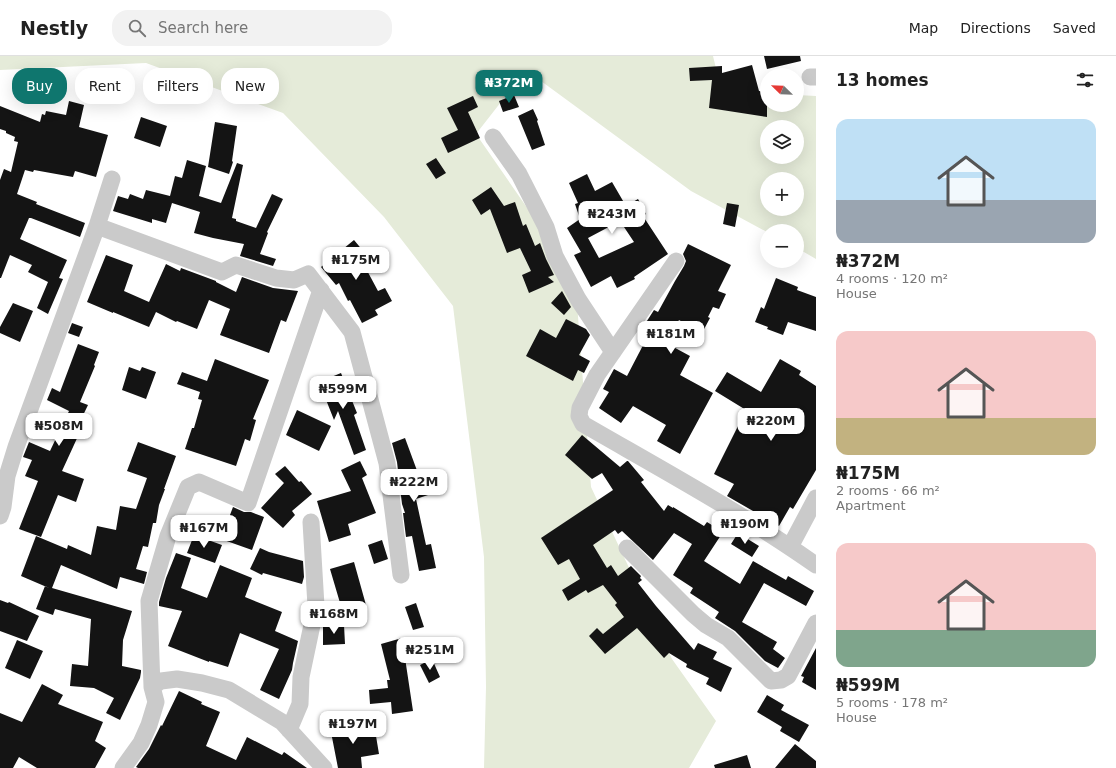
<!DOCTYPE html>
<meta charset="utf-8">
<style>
body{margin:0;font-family:"DejaVu Sans",sans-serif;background:#f2f2f2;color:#222;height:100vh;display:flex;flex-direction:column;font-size:15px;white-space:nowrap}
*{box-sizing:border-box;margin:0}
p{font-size:13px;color:#767676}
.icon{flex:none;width:22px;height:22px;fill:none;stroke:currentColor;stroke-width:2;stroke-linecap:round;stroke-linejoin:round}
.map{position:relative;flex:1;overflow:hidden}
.sheet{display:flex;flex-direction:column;background:#fff;width:300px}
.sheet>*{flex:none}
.banner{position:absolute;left:12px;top:12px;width:380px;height:36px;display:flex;gap:8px}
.needle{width:26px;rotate:293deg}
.controls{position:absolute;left:760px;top:12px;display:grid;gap:8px}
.controls a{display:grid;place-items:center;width:44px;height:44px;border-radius:50%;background:#fff;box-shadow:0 4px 16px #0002;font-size:20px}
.price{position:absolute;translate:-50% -34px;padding:0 9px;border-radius:8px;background:#fff;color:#222;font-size:13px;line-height:26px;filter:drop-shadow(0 1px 2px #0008)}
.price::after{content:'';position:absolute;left:50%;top:24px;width:12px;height:9px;margin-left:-6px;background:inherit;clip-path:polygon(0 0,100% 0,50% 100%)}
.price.current{background:#0f766e;color:#fff}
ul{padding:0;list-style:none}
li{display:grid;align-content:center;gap:8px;height:212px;padding:0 20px}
li span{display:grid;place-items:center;height:124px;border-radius:12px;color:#555}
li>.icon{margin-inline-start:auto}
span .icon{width:72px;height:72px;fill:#fffc;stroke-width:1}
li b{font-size:17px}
h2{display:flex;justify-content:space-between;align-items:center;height:48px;padding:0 20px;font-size:17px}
.tag{padding:0 14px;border-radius:16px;background:#fff;box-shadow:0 4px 16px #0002;font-size:14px;line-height:36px}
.tag.current{background:#0f766e;color:#fff}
header{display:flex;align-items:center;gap:24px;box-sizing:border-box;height:56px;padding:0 20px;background:#fff;border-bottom:1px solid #e0e0e0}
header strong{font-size:19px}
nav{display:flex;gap:22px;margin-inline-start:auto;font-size:14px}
.search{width:280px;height:36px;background:#f2f2f2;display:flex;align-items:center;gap:10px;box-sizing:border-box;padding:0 14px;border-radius:16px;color:#767676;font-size:15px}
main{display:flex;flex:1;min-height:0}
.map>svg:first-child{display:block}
.green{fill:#e5ebd9;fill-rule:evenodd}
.building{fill:#141414;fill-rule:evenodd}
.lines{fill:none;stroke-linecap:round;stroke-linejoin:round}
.minor{stroke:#cacaca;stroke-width:17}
</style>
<header>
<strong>Nestly</strong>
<div class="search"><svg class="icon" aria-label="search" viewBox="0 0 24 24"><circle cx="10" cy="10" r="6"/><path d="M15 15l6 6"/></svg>Search here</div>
<nav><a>Map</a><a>Directions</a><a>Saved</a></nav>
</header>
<main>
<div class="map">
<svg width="816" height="712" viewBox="0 0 816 712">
<rect width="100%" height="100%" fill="#fff"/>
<path class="green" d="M0 0H713L722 37 767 49H797V39L816 40V203L797 192V175H767V176L691 135 526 14 476 78 575 221 591 431 672 603 716 665 689 712H484L486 631 484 501 453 250 384 161 283 57 146 7 0 14ZM767 71H797V101H767ZM767 123H797V153H767Z"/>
<path class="building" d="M764 0H800L801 5 767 13Z
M752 9 759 35 767 36V61L709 52 712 24 690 25 689 12 722 10V17Z
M514 39 519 51 503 56 499 45Z
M473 40 478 51 468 56 480 82 448 97 441 82 458 74 447 52Z
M69 45 84 49 79 71 108 79 96 121 75 115 73 121 34 114 33 116 25 114 17 138 37 146 36 148 85 167 80 181 31 162H29L20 183 67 204 59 222 63 223 48 258 37 252 48 226 28 216 32 209 10 199 1 222H0V124L4 113 11 116 18 86 14 85 15 81 6 77V75L0 73V50L40 66 42 58 45 59 46 55 66 59Z
M533 53 538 64 537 65 545 89 532 94 518 60Z
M141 61 167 70 160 91 134 82Z
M215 66 237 70 232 105 233 106 229 118 208 111Z
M436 102 446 117 436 123 426 108Z
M187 104 206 110 199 140 221 147 237 107 243 109 232 162 236 163V165L256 172 272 138 283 143 267 176 268 177 260 198 276 203 273 210 240 200 244 188 213 182 194 177 200 156 172 147 166 167 152 163V167L113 155 118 140 128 143 130 138 143 143 146 134 170 140 175 120 182 122Z
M587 118 595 135 612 126 626 150 638 143 646 158 643 160 668 198 634 221 635 223 617 232 611 220 591 231 574 199 581 196 567 172 580 163 575 148 578 147 569 127ZM620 165 634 186 599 202 588 182Z
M491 131 504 150 515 146 523 170 526 168 535 190 540 187 546 203 554 219 548 221 554 226 529 237 522 219 531 215 520 192 507 197 490 153 481 159 472 144Z
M727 147 739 149 735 171 723 168Z
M354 184 369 202 363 207 378 235 385 232 392 245 375 254 378 259 362 267 350 244 348 245 339 227 336 229 321 211Z
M688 188 731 209 718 235 726 238 719 253 713 251 708 261 710 262 702 277 679 264 666 287 690 300 680 319 713 337 680 398 657 385 666 369 633 350 621 367 599 352 609 336 603 333 614 313 627 320 652 272 645 268 654 254 658 256 675 225 684 210 686 205 683 198Z
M106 199 133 209 124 235 149 246 166 208 180 215 181 212 216 225V226L236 236 242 221 273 232 298 235 286 266 281 264 269 297 220 279 230 253 209 244 197 273 177 265 176 266 156 256 149 271 113 256V257L87 246Z
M776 222 798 231 797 234 816 241V275L788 266 783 279 767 273 768 271 755 266 761 251 764 253Z
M562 235 571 251 564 259 551 247Z
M13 247 33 255 20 286 0 277V271Z
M566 263 586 273 590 279 579 299 590 305 584 317 578 314 573 325 526 300 540 273 556 282Z
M72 267 83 271 79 281 68 277Z
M78 288 99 296 94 309 95 310 80 346 88 349 75 376 79 378 62 415 84 423 76 446 58 439 41 481 19 473 38 425 25 420 32 404 23 401 29 386 50 395 69 355 47 344 52 332 60 336Z
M215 303 269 324 253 363 256 364 250 385 245 383 236 410 185 393 192 372H194L202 344 198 343 200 336 177 328 182 316 207 325Z
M780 303 801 315 799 319 816 330V414L793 453 790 451 779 470 727 440 734 428 714 418 746 354 715 335 727 316 761 336Z
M129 311 140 315 142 311 156 316 146 343 122 334Z
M341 317 357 357 354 359 366 394 354 399 338 355 334 364 319 326Z
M297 354 331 370 319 395 286 379Z
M582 379 620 411 627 405H628L644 424 641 426 664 455 668 449 673 452V451L704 470 707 466 723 476 704 505 740 528 753 505 786 524 788 520 814 535 806 550 764 527 742 566 777 586 773 593 785 602 778 612 765 605 735 575 715 562 719 556 690 537 693 532 673 519 692 488 674 477 653 504 622 475 618 478 615 474 593 489 607 512 611 509 618 520 631 510 641 520 640 522 642 524 638 527 656 550 694 594 698 587 717 596 713 603 732 612 721 636 706 628 709 622 686 611 687 608 669 597 664 602 637 572 605 598 589 580 597 572 603 578 624 561 615 549 617 547 603 529 588 537 586 534 568 545 562 534 580 523 569 503 558 509 541 482 613 434 602 417 592 423 565 399Z
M405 382 419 420 428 418 434 437 416 443 426 489 431 488 436 512 419 515 412 480 406 481 403 457H405L402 448 397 406 392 387Z
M138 386 176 400 164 433H165L159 449 156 467H153L148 491 143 490 136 513 147 516 144 528 120 521 117 533 61 509 52 532 132 555 123 584 122 610 141 614V616L140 622 120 664 106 657 114 642 94 632 70 630 72 608 88 610 91 563 55 553 53 559 36 553 45 530 49 532 21 520 36 480 67 493 68 489 91 499 97 470 116 474 120 450 136 453 147 422 127 415Z
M360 405 367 419 362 422 376 457 348 468 351 479 329 486 317 445 351 435 341 414Z
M285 410 299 426 301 425 312 438 292 455 295 459 283 472 261 452 284 427 275 418Z
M233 451 244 456H251L264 461 252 494 221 483Z
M738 477 759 490 752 501 731 488Z
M194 479 222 489 215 507 187 497Z
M382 484 388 503 374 508 368 489Z
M260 492 269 496 303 505 304 521 302 528 263 517 262 519 250 513Z
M176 497 191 502 181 532 207 542 220 509 252 522 245 541 282 556 275 575 298 585 293 607 292 614 279 643 260 634 279 593 240 577 228 611 209 605V606L168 590 182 555 159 550V546L166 522Z
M354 506 366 549 343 557 330 513Z
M0 544 8 547 9 546 39 560 27 585 0 575Z
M416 547 424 571 413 574 405 551Z
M344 569 345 588 323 589V570Z
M402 582 413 655 392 658 391 646 370 648 369 634 388 632 387 624H390L381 588Z
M17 584 43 595 30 623 5 612Z
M816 592V634L802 626 804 621 801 620Z
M432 603 440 621 429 627 420 609Z
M42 628 63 639 58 648 103 666 95 685 106 692 95 712H37L19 701 13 712H0V657L22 666Z
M179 635 202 646 201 648 220 656 206 690 236 704 247 681 282 699 284 696 307 712H138L136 711 149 693 161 669 162 670Z
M767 639 784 649 781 654 809 669 799 686 780 675 782 671 757 656Z
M354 666 356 677 375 674 379 698 361 701 362 712H338L330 671Z
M795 688 816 705V712H775Z
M747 699 751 712H715L714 709Z"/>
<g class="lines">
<path class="minor" d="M810 21H816
M493 81 519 118 546 171 555 200 578 243 613 296
M97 170 222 216 236 209 276 222 294 224 308 218 352 276 387 407 401 519
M676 205 597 319 580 352 579 360 583 368C661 413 742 457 816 509
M0 460 3 451 7 420 16 391 97 170 112 123
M790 491 816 442
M627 492 693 558 706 569 728 582 771 625 781 624 788 620 816 567
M152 631 161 625 177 623 202 627 229 634 282 666 324 712
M289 674 300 648 301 621 316 550 311 466
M123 712 141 687 149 669 156 646 152 631 149 545 168 480 188 431 199 426 248 447 321 234"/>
</g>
</svg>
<div class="controls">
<a><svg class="needle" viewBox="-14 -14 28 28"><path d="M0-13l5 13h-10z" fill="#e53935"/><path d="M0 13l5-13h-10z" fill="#767676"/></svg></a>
<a><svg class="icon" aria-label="layers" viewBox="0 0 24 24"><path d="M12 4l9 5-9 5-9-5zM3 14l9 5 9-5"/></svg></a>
<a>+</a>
<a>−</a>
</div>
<b class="price current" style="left:509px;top:48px">₦372M</b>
<b class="price" style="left:612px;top:179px">₦243M</b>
<b class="price" style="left:356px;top:225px">₦175M</b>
<b class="price" style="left:671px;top:299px">₦181M</b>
<b class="price" style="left:343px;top:354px">₦599M</b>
<b class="price" style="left:771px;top:386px">₦220M</b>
<b class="price" style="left:59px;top:391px">₦508M</b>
<b class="price" style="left:414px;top:447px">₦222M</b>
<b class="price" style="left:745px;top:489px">₦190M</b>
<b class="price" style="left:204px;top:493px">₦167M</b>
<b class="price" style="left:334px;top:579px">₦168M</b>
<b class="price" style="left:430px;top:615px">₦251M</b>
<b class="price" style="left:353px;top:689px">₦197M</b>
<div class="banner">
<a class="tag current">Buy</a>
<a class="tag">Rent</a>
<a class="tag">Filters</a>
<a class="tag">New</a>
</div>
</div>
<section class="sheet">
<h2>13 homes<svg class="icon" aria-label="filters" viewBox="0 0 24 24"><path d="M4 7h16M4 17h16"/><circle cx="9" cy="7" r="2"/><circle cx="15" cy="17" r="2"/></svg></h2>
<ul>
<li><span style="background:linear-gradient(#bfe0f5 65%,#9aa5b1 0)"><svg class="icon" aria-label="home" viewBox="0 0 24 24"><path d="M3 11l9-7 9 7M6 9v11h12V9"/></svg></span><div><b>₦372M</b><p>4 rooms · 120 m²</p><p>House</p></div></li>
<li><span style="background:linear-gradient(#f6c9c9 70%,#c2b280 0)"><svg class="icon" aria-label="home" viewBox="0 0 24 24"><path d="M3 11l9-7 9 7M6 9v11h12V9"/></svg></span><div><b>₦175M</b><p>2 rooms · 66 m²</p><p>Apartment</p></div></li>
<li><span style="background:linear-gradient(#f6c9c9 70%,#7fa58c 0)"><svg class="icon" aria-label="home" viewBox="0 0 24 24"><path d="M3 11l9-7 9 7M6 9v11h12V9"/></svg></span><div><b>₦599M</b><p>5 rooms · 178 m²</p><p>House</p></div></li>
</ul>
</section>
</main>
